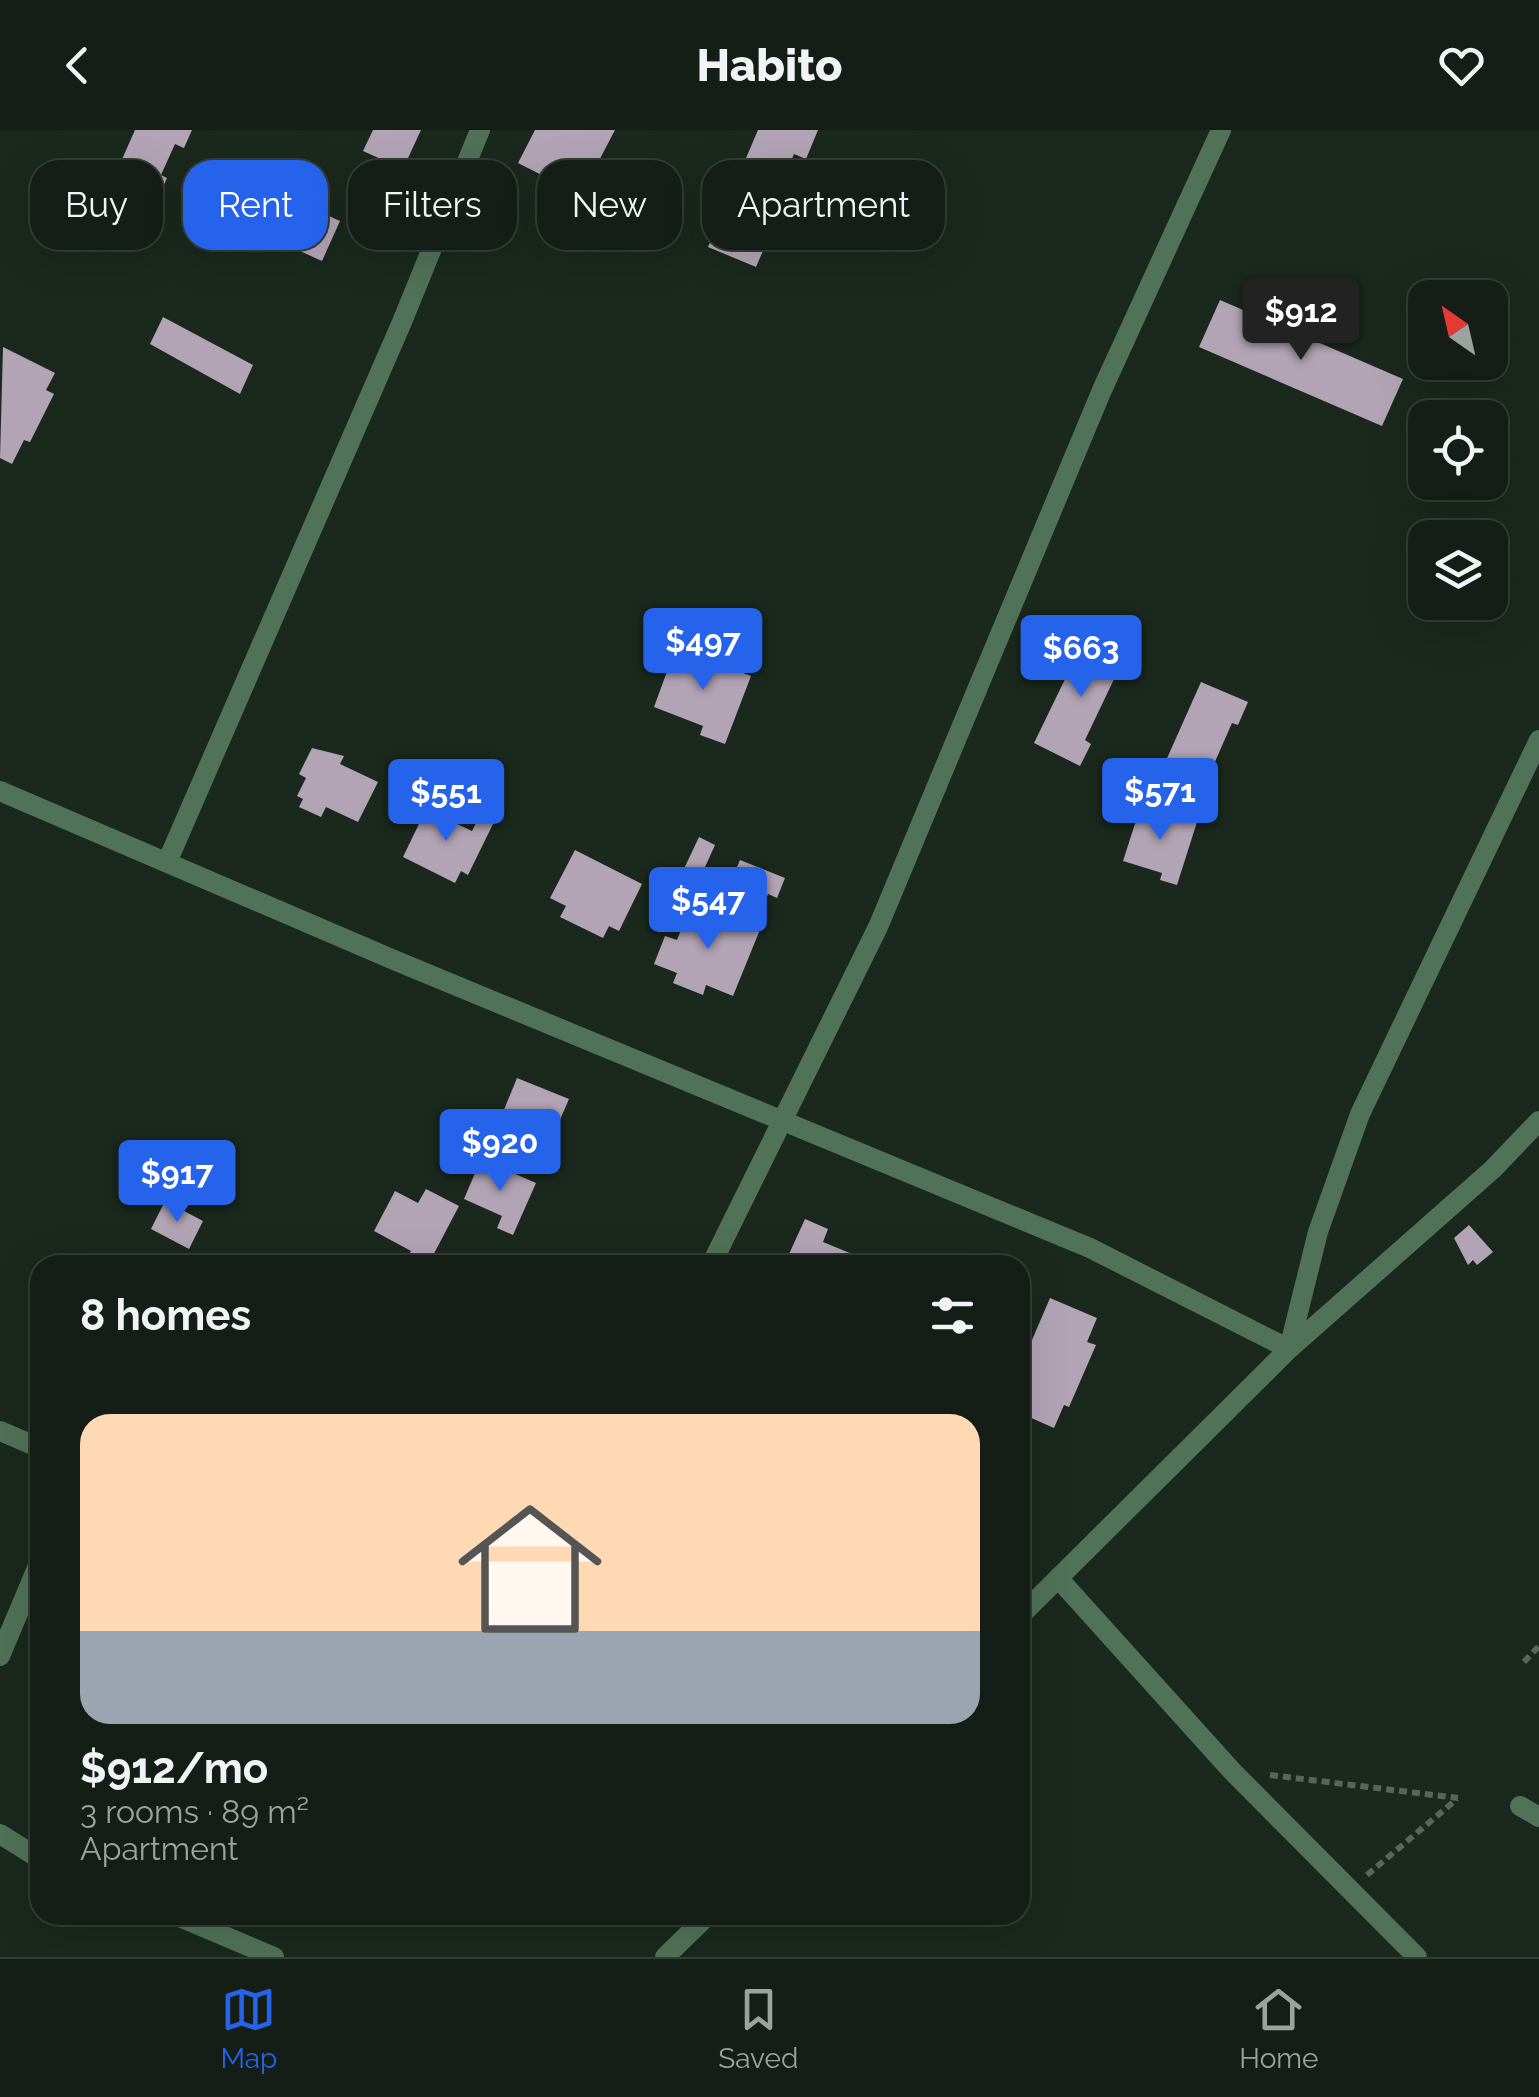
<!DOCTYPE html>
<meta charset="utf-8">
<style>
body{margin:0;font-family:Raleway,sans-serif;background:#212b23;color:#f1f3f6;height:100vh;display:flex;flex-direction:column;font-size:38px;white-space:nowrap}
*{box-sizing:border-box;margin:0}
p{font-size:32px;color:#9da2a1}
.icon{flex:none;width:55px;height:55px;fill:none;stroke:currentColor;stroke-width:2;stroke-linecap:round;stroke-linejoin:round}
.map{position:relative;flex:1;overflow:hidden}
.details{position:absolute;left:30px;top:1125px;width:1000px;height:670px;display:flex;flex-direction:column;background:#141e16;border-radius:30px;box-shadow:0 10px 40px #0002,0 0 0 2px #333c35}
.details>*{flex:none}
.top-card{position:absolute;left:30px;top:30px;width:1000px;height:90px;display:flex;gap:20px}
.needle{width:65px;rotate:326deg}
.controls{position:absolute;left:1408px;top:150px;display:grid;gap:20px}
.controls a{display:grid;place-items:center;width:100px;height:100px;border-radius:20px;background:#141e16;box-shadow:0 10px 40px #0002,0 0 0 2px #333c35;font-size:50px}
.price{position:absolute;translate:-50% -85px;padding:0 22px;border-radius:10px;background:#2563eb;color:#fff;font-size:32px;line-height:65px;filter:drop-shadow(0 2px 5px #0008)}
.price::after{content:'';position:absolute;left:50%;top:60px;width:30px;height:22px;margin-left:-15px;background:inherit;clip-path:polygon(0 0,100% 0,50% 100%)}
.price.on{background:#222;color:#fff}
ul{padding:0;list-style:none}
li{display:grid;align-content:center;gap:20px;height:530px;padding:0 50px}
li span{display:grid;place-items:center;height:310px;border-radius:30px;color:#555}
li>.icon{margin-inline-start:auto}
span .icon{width:180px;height:180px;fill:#fffc;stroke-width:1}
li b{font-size:42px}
h2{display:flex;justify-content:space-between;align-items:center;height:120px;padding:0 50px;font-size:42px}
.pill{padding:0 35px;border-radius:30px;background:#141e16;box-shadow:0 10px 40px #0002,0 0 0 2px #333c35;font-size:35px;line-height:90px}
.pill.on{background:#2563eb;color:#fff}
header{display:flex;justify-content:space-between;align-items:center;height:130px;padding:0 50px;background:#141e16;font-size:45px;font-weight:800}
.tabs{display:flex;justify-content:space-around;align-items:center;height:140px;border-top:2px solid #333c35;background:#141e16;font-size:28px;color:#9da2a1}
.tabs a{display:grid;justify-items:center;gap:5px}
.tabs .on{color:#2563eb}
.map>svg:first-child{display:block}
.building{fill:#b2a4b5}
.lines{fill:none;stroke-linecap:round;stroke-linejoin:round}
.path{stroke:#59655b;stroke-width:6;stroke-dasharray:8 5;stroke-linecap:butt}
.street{stroke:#507258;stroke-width:20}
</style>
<header><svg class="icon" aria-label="back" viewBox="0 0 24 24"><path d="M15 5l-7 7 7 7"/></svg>Habito<svg class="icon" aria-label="heart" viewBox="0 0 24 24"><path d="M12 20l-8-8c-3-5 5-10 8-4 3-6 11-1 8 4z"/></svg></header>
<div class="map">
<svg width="1539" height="1827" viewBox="0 0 1539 1827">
<rect width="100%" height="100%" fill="#1a281d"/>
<path class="building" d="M135 0H192L184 18 175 14 161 45 167 48 159 67 149 63 134 96 99 81Z
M373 0H421L403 39 363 21Z
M535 0H615L581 65 518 33Z
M758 0H818L806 29 794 24 757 110 766 114 756 137 708 117Z
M289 68 340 91 322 131 271 108Z
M1220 170 1403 249 1382 296 1199 217Z
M163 187 253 235 240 264 150 214Z
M3 217 55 243 46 260 54 264 30 312 24 310 12 334 0 328Z
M1086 506 1132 529 1123 548 1116 545 1085 610 1091 614 1080 636 1034 613Z
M676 517 751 546 725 614 700 605 703 596 654 577Z
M1201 552 1248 572 1238 595 1232 593 1203 659 1210 662 1201 683 1152 662Z
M312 618 344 626 340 634 378 652 358 692 326 677 321 687 299 677 303 669 297 666 306 648 299 644Z
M430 671 442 676 438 685 472 701 479 687 493 694 468 745 461 741 455 753 403 727Z
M1141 675 1197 692 1177 755 1160 750 1162 743 1123 731Z
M699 707 715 715 690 770 673 762Z
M575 720 642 754 619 801 609 796 603 808 560 787 566 776 550 768Z
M740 730 785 748 777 768 768 764 762 780 725 765Z
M691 775 759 802 733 866 706 855 703 865 673 853 677 843 654 834 665 806 677 810Z
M517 948 569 969 549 1015 534 1009 536 1002 501 987Z
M481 1029 536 1053 513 1105 497 1098 502 1086 464 1069Z
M426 1059 459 1076 428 1135H416L406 1130 411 1121 374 1101 395 1061 418 1073Z
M165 1071 203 1091 189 1119 151 1099Z
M805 1089 828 1099 823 1112 874 1133 877 1125 899 1135H784Z
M1469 1095 1493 1122 1477 1135 1473 1130 1468 1135 1454 1108Z
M1050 1168 1097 1188 1087 1212 1096 1215 1069 1277 1064 1275 1054 1298 1020 1283V1238Z"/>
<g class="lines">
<path class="path" d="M1524 1532 1539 1516
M1270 1645 1458 1668
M1367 1745 1457 1669"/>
<path class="street" d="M0 661 394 830 1090 1118 1289 1219 1318 1102 1360 984 1539 610
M168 730 402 192 480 0
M711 1135 878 797 1102 260 1221 0
M0 1301 40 1318
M1058 1448 1232 1641 1417 1827
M1020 1486 1289 1219 1493 1039 1539 991
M0 1526 40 1431
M1520 1676 1539 1687
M0 1704 40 1729
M175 1785 274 1827
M665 1827 708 1785"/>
</g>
</svg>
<div class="controls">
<a><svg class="needle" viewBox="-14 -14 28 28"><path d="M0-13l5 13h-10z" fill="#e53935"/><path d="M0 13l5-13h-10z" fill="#9da2a1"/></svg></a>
<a><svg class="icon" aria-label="locate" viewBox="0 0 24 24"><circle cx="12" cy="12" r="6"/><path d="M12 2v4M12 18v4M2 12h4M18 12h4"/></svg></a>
<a><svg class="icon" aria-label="layers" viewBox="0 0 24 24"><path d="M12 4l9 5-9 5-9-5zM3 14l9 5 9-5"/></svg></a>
</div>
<b class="price on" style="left:1301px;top:233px">$912</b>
<b class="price" style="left:703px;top:563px">$497</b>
<b class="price" style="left:1081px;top:570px">$663</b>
<b class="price" style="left:1160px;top:713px">$571</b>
<b class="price" style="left:446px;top:714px">$551</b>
<b class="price" style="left:708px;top:822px">$547</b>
<b class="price" style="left:500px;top:1064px">$920</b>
<b class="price" style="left:177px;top:1095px">$917</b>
<div class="top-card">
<a class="pill">Buy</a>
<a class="pill on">Rent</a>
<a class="pill">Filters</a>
<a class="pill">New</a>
<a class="pill">Apartment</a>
</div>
<section class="details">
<h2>8 homes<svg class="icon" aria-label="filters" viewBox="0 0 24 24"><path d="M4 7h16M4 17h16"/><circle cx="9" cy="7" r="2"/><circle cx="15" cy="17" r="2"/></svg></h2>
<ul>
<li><span style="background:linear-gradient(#ffd9b3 70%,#9aa5b1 0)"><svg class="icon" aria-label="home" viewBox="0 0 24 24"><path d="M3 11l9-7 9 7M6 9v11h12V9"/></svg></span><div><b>$912/mo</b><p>3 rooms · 89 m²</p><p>Apartment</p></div></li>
</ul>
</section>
</div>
<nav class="tabs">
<a class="on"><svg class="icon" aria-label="map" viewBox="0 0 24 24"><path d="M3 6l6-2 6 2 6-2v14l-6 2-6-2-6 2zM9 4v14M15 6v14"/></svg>Map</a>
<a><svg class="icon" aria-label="saved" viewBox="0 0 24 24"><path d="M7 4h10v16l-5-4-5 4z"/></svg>Saved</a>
<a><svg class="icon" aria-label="home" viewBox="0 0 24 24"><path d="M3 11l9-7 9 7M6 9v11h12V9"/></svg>Home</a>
</nav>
